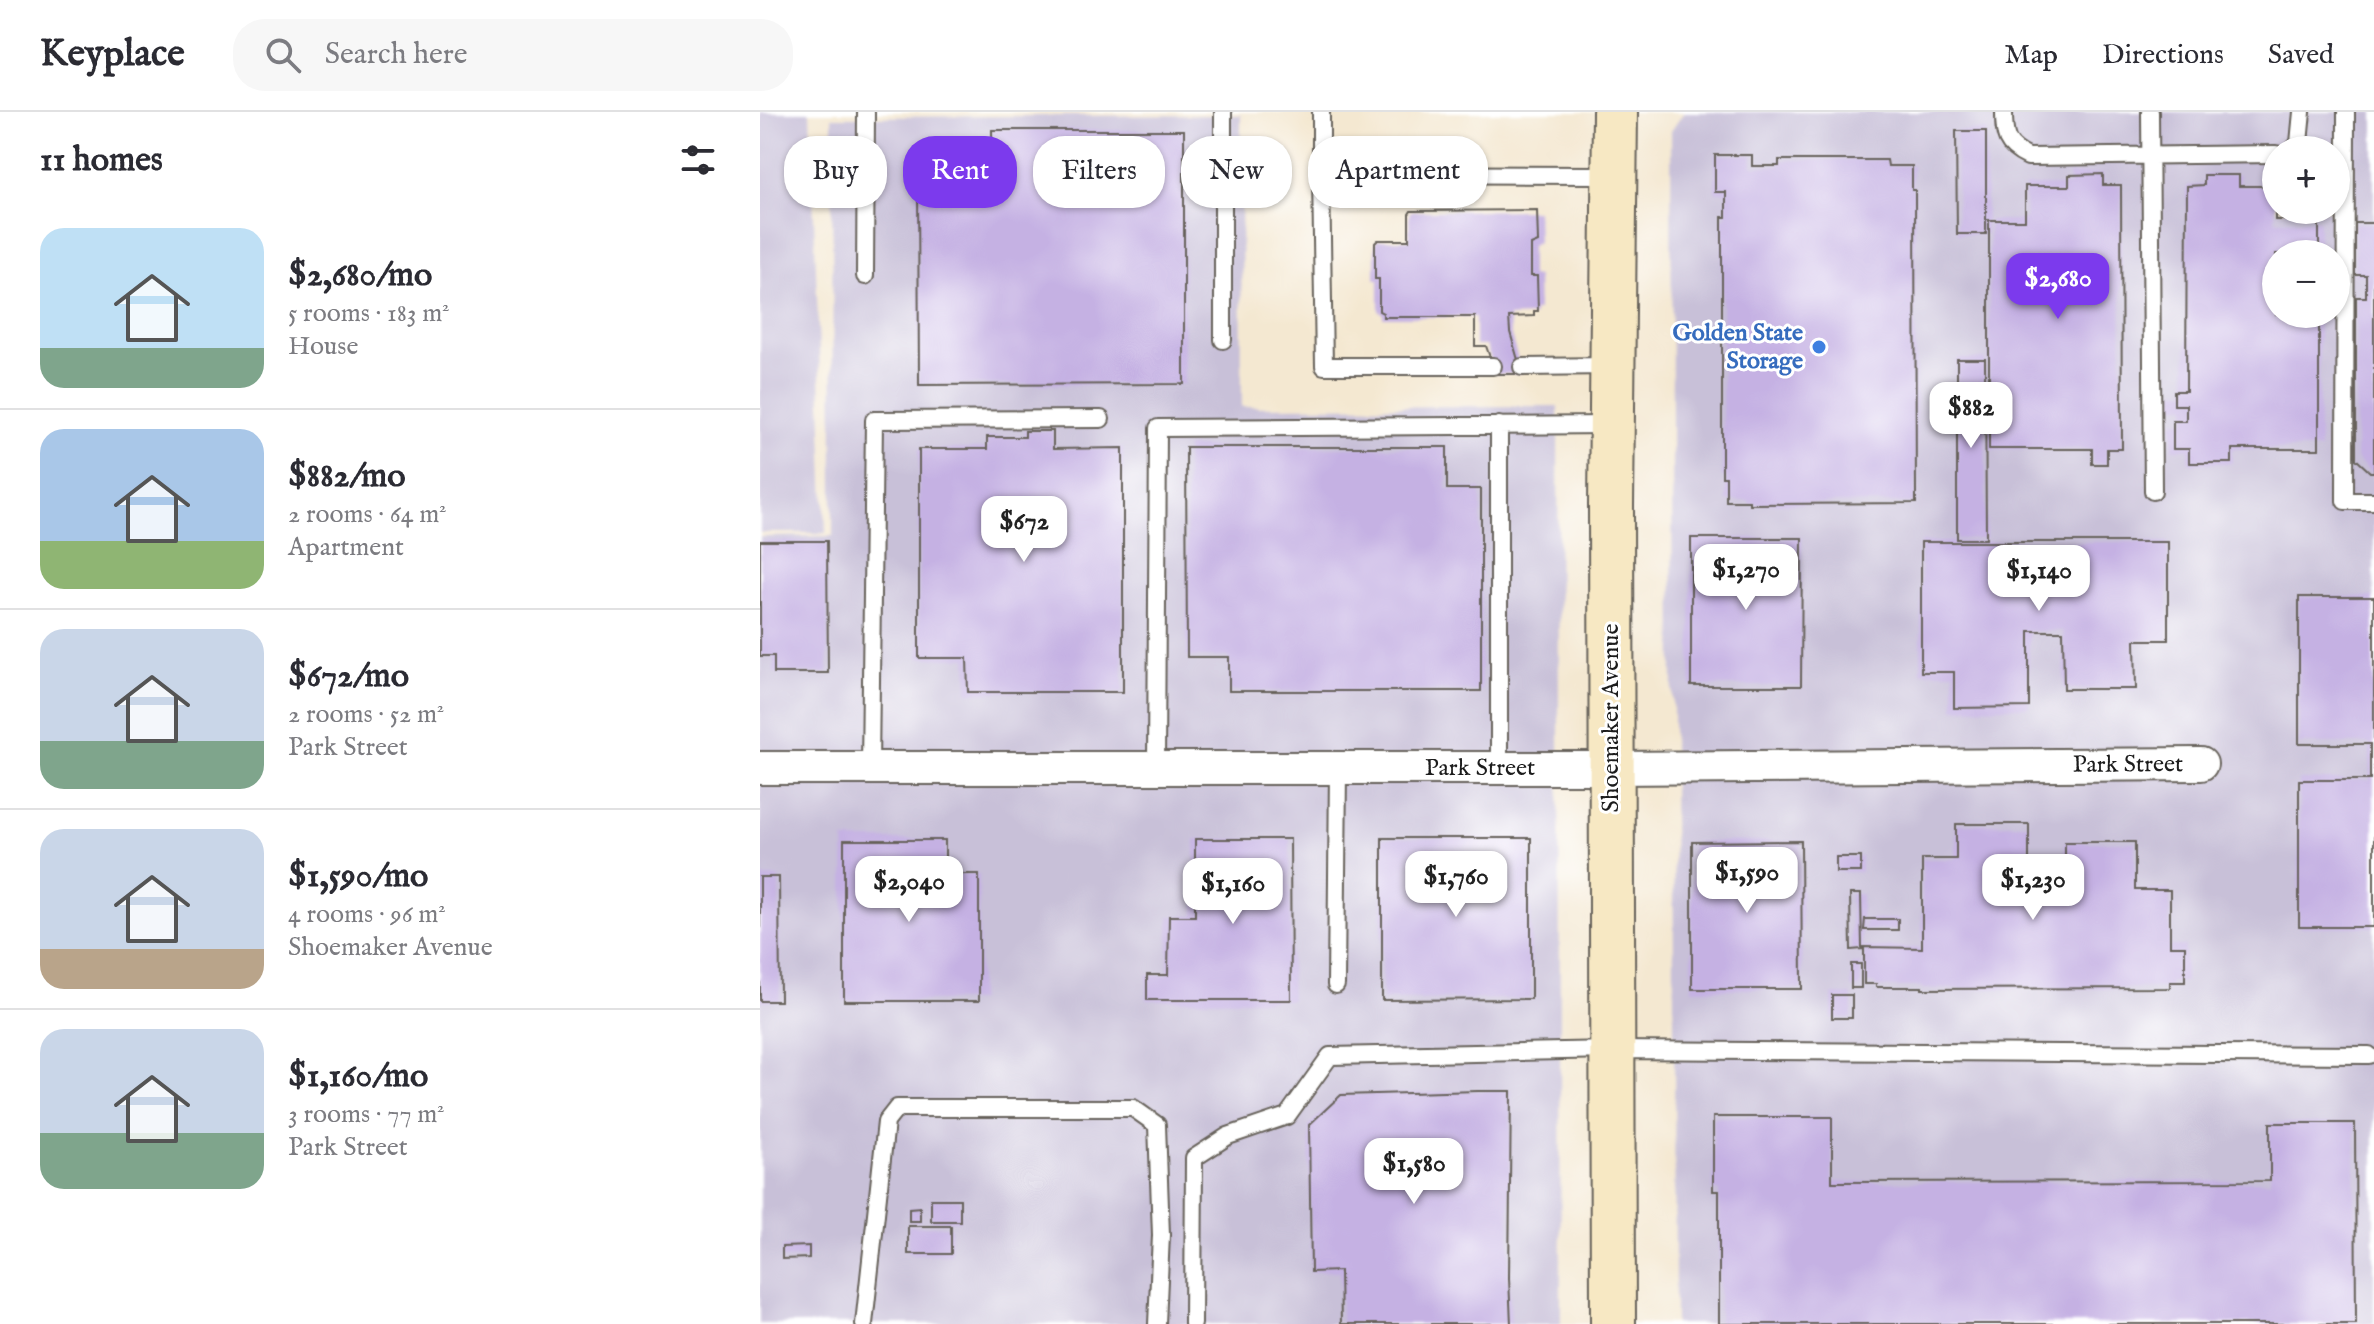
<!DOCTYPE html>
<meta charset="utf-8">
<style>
body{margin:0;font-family:"IM FELL English",serif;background:#f7f7f7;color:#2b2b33;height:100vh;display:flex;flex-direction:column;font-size:30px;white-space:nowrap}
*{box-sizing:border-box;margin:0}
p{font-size:26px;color:#7c7c81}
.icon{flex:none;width:44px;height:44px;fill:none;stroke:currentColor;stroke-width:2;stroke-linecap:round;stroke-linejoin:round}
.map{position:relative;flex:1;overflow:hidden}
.drawer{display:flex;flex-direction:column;background:#fff;width:760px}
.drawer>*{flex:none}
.banner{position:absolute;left:24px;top:24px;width:760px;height:72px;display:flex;gap:16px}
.tools{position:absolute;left:1502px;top:24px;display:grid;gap:16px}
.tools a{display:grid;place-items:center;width:88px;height:88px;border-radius:50%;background:#fff;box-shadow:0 2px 6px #0004;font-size:40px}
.price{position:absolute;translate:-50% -68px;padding:0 18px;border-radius:16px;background:#fff;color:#222;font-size:26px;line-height:52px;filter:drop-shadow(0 2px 4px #0008)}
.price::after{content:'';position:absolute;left:50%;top:48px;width:24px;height:18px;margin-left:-12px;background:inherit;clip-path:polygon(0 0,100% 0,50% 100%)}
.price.current{background:#7c3aed;color:#fff}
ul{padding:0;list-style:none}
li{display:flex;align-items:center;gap:24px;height:200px;padding:0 40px}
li+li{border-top:2px solid #e1e1e2}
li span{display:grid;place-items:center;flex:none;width:224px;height:160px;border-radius:24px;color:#555}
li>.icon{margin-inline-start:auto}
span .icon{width:96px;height:96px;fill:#fffc;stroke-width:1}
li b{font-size:34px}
h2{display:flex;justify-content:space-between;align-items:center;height:96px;padding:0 40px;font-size:34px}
.chip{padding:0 28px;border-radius:32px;background:#fff;box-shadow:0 2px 6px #0004;font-size:28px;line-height:72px}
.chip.current{background:#7c3aed;color:#fff}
header{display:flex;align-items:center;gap:48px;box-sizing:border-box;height:112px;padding:0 40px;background:#fff;border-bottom:2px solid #e1e1e2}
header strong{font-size:38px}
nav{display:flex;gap:44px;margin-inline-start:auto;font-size:28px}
.search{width:560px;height:72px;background:#f7f7f7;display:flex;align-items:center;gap:20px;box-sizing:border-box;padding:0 28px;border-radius:32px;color:#7c7c81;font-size:30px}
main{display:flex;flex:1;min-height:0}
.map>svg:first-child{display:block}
.industrial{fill:#c8c0d8;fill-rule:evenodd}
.building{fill:#c5b1e3}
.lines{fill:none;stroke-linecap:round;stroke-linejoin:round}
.service-casing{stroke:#68635b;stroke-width:20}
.minor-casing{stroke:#68635b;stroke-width:36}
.secondary-casing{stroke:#68635b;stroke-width:48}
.service{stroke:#fff;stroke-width:16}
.minor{stroke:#fff;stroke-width:32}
.secondary{stroke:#f7e8c3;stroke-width:44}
.shop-dot{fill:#3f7fe0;stroke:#fff;stroke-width:3}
.labels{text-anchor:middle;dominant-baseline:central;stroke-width:6;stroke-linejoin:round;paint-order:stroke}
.shop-label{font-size:24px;font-weight:bold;fill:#366cbe;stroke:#fff;text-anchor:end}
.street-label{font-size:24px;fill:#1c1c1c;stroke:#fff}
</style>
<header>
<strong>Keyplace</strong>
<div class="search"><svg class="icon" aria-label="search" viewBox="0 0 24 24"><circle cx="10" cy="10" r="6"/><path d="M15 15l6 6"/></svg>Search here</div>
<nav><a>Map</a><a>Directions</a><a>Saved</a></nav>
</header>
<main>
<section class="drawer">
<h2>11 homes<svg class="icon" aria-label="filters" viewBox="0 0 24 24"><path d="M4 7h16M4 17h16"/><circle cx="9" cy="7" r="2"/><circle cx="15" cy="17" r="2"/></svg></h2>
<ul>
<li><span style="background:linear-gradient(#bfe0f5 75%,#7fa58c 0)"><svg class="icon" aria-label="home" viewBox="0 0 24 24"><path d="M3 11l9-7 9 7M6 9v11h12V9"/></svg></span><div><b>$2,680/mo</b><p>5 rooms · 183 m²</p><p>House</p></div></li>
<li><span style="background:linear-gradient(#a9c7e8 70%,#8fb573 0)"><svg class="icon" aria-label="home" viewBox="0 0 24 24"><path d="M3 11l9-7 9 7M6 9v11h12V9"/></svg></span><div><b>$882/mo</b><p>2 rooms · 64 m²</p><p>Apartment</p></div></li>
<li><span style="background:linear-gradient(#c9d6e8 70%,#7fa58c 0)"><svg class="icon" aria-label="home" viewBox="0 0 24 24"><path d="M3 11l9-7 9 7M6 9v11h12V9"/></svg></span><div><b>$672/mo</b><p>2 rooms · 52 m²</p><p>Park Street</p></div></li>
<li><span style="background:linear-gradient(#c9d6e8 75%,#b9a48a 0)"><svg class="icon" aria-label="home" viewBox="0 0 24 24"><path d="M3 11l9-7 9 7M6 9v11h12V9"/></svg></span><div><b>$1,590/mo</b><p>4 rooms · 96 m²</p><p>Shoemaker Avenue</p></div></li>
<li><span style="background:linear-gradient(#c9d6e8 65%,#7fa58c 0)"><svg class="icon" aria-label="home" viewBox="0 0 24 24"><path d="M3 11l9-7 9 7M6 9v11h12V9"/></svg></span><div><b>$1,160/mo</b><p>3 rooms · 77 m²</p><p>Park Street</p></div></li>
</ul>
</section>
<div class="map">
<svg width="1614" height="1212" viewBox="0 0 1614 1212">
<rect width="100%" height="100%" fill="#fff"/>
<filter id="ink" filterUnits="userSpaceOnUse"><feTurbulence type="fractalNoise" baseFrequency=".0125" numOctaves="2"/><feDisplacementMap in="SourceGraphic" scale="16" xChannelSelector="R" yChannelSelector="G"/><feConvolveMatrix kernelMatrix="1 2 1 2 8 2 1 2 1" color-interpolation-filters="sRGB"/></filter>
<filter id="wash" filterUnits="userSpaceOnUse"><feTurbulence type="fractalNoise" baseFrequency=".006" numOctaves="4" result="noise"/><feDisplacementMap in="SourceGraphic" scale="32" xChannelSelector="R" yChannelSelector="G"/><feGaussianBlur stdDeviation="1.8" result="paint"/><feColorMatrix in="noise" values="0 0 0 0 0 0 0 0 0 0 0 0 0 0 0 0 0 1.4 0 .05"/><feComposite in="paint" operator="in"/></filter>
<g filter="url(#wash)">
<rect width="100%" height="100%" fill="#f4e8d1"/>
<path class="industrial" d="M0 0H50L66 421H0Z
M924 0H1614V1212H915L911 19ZM1516 38H1576V98H1516ZM1516 142H1576V202H1516Z
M481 3 482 295 798 294 801 1212H0V425L73 424 72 5Z"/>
<g id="blocks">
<path class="building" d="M232 18H424V272L159 273 158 68H233Z
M1196 19H1226V122H1197Z
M955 43H992V54H1019V48H1127L1128 54H1152V78H1155L1156 391 989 392V389H966V365H962V105H966V80H955Z
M1343 62V73H1361L1362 337H1347V352H1332V337H1229V108H1265V74H1309V63Z
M1444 63H1479V74H1515V108H1559V142H1516V202H1559V337H1472V351H1429V337H1413V309H1426V293H1414V279H1426L1427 74 1444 73Z
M777 98 778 130 771 133V164H777L778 199H774V204L749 205 750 220 762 262H733V254L726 234H715V205H623V201L619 199V167H615V131L618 128H649V102L651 99Z
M1595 111H1614V360H1610L1596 347V185H1606V163H1595Z
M1197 247H1225L1226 427H1197Z
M265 319H293V337L363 336V580H208L207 546H159V337H227V325H265Z
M426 335H687V377H721V579H469V545H427Z
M931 426H1042L1041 574H931Z
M0 429H67L68 561H14V544H0Z
M1161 430H1408V528H1375L1376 577H1304L1303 519H1269V595L1194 596V560H1161Z
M1539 485H1614V815H1539V668H1610V632H1539Z
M1196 712H1269V789H1305V730H1375V778H1410V834H1425V870H1410V876L1162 877V875H1116V872H1104V835L1162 836V747H1196Z
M622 726H771V887L622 888Z
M435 727H530L531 888H387V863H408L409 804H435Z
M84 728H185V762H219V889H84Z
M1041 729 1042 877H932V730Z
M1076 745H1101V760H1076Z
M0 765H19L20 889H0Z
M1090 782H1101L1102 837 1091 838Z
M1105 807H1138V818H1104Z
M1091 852H1101V876H1091Z
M1072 883H1092V906H1072Z
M718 979H751L749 1166 751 1212H581L580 1159 551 1160 549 1013 581 983Z
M953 1005H1072V1070L1510 1069V1011H1595L1596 1212H959V1079H953Z
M171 1087H200V1109H171Z
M160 1095V1109H149V1096Z
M148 1114H191V1142H148Z
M49 1134V1146L22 1147V1135Z"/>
</g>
</g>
<g filter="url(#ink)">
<use href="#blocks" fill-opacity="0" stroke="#68635b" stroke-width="2"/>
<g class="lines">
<defs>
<path id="service" d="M463 0V228
M561 0V62L854 63
M1244 0C1244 24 1245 34 1268 45L1516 42
M1390 0 1393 379
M1586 0 1585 389H1614
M1533 38 1539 31 1542 0
M561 62 564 254H733
M105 164 106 0
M762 255 852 254
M739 313V656
M110 656 114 308 341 307
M396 656 398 316 850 313
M576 873 578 656
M104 1212 126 1010 137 996H373L397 1013 401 1123 397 1212
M433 1212 434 1046 468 1024 527 1004 570 944 852 938 1609 943"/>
<g id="minor">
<path id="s1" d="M0 656H851L1441 652"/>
</g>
<path id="secondary" d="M853 1212 851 394 855 0"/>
</defs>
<use href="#service" class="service-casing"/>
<use href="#minor" class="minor-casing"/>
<use href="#secondary" class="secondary-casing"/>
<use href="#service" class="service"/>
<use href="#minor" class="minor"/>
<use href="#secondary" class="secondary"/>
</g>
</g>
<circle class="shop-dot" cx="1059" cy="235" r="8"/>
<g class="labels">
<g class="shop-label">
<text x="1043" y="221">Golden State<tspan x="1043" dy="28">Storage</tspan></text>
</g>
<g class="street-label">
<text transform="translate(851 606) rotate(-90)">Shoemaker Avenue</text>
<text stroke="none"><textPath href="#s1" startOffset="1368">Park Street</textPath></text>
<text stroke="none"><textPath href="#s1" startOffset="720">Park Street</textPath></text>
</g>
</g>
</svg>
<div class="tools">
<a>+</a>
<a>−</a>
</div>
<b class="price current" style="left:1298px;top:209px">$2,680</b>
<b class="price" style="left:1211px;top:338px">$882</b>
<b class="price" style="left:264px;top:452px">$672</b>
<b class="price" style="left:986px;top:500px">$1,270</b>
<b class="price" style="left:1279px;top:501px">$1,140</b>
<b class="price" style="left:987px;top:803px">$1,590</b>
<b class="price" style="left:696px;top:807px">$1,760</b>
<b class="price" style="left:1273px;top:810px">$1,230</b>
<b class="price" style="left:149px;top:812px">$2,040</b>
<b class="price" style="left:473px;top:814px">$1,160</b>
<b class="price" style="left:654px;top:1094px">$1,580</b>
<div class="banner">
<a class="chip">Buy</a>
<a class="chip current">Rent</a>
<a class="chip">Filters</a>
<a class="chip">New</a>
<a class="chip">Apartment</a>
</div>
</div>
</main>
